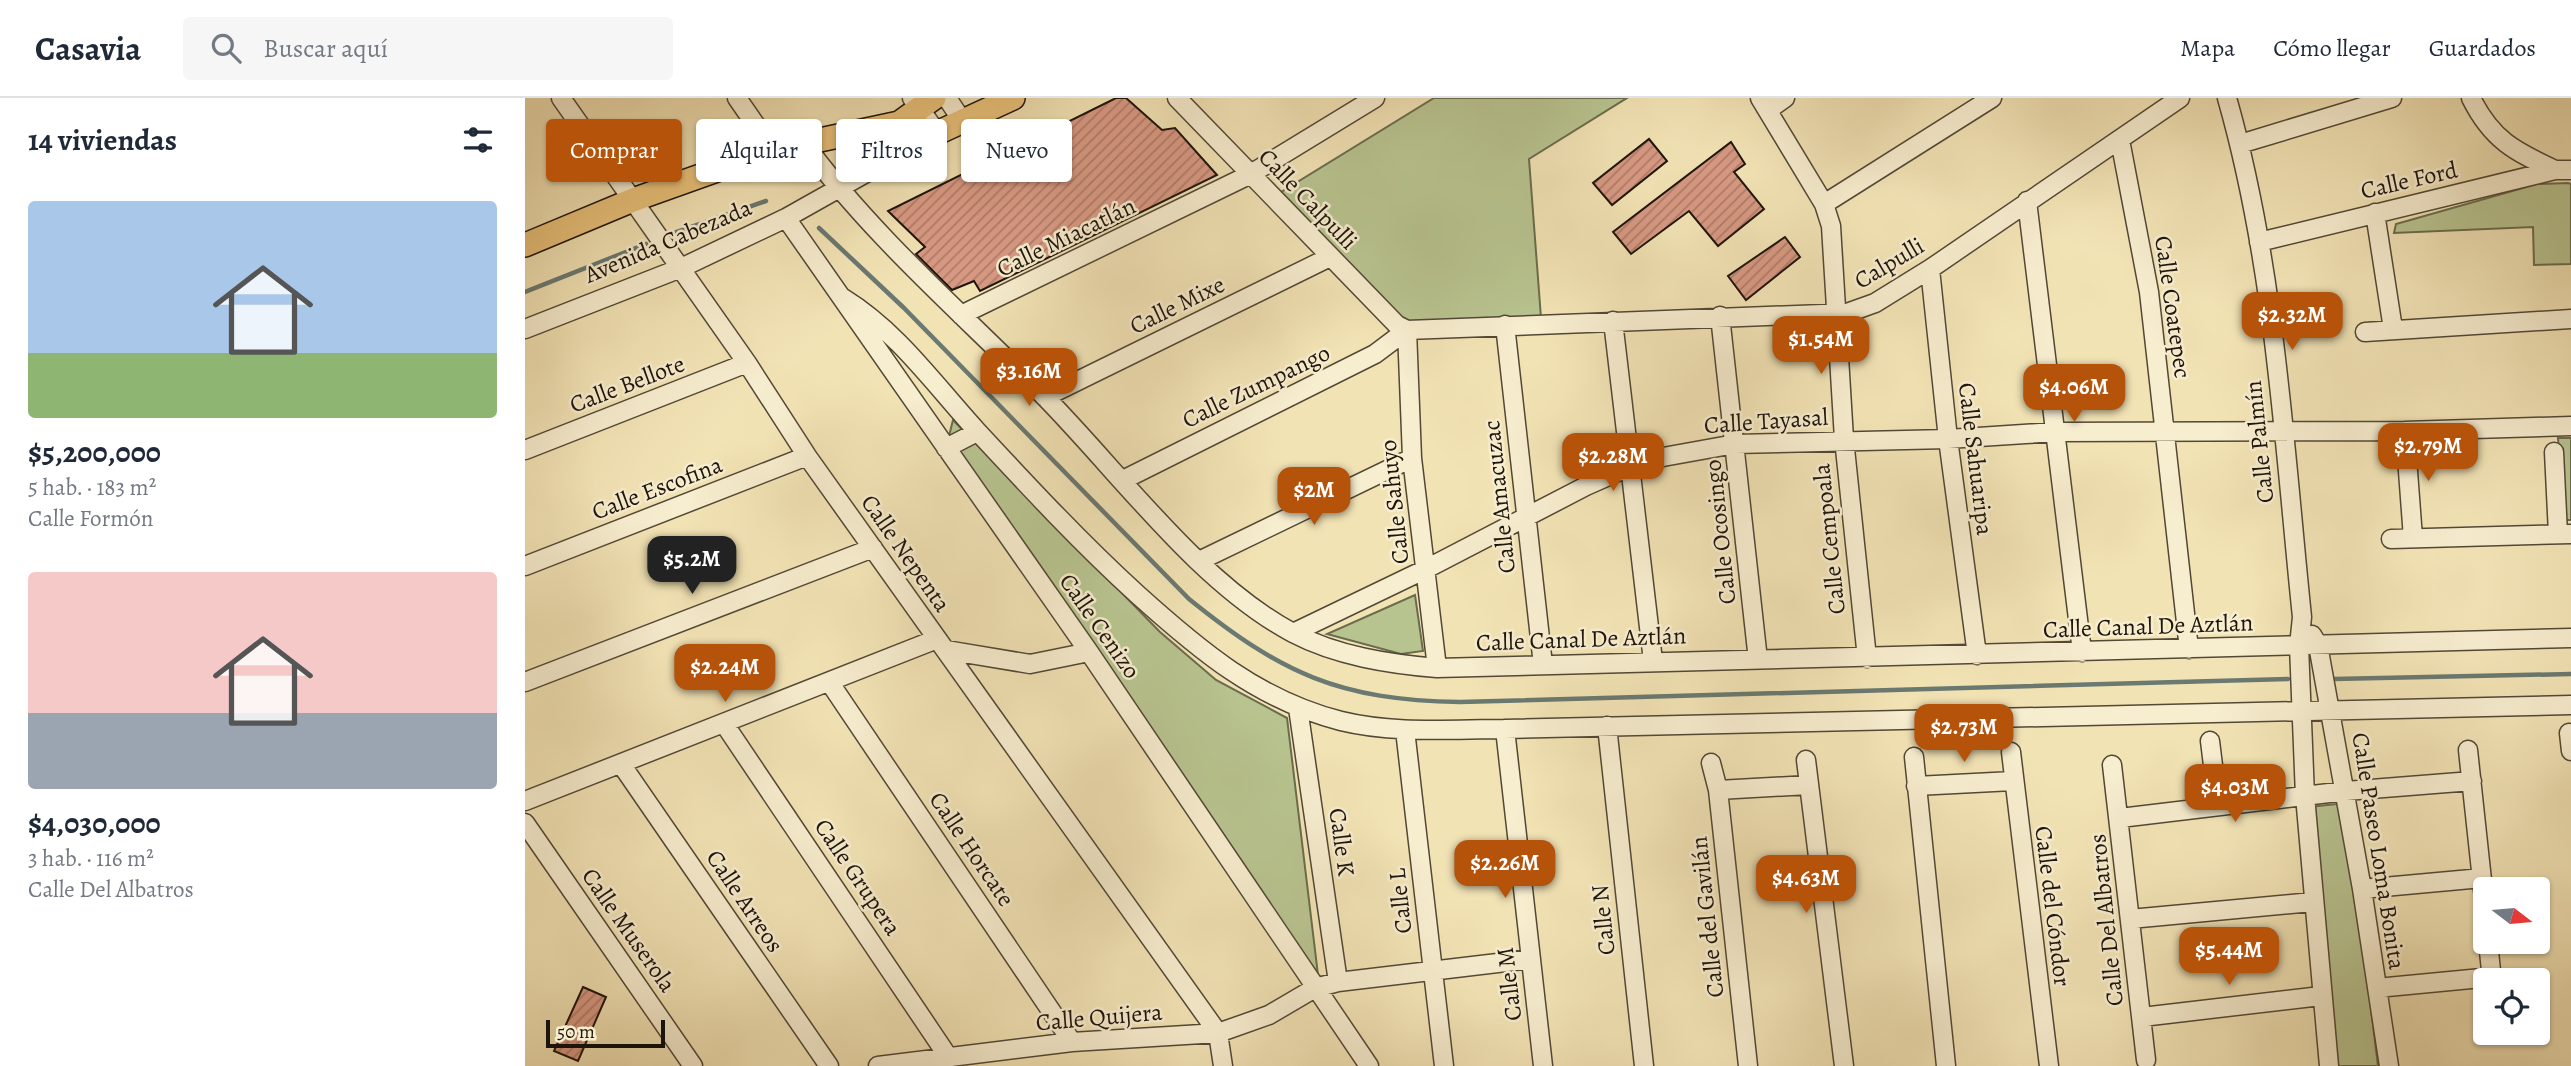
<!DOCTYPE html>
<html lang="es">
<meta charset="utf-8">
<style>
body{margin:0;font-family:Alegreya,serif;background:#f6f6f7;color:#1f2937;height:100vh;display:flex;flex-direction:column;font-size:26px;white-space:nowrap}
*{box-sizing:border-box;margin:0}
p{font-size:23px;color:#747a83}
.icon{flex:none;width:38px;height:38px;fill:none;stroke:currentColor;stroke-width:2;stroke-linecap:round;stroke-linejoin:round}
.map{position:relative;flex:1;overflow:hidden}
.details{display:flex;flex-direction:column;background:#fff;width:525px}
.details>*{flex:none}
.guide{position:absolute;left:21px;top:21px;width:665px;height:63px;display:flex;gap:14px}
.needle{width:46px;rotate:106deg}
.buttons{position:absolute;left:1948px;top:779px;display:grid;gap:14px}
.buttons a{display:grid;place-items:center;width:77px;height:77px;border-radius:7px;background:#fff;box-shadow:0 2px 5px #0004;font-size:35px}
.scale{position:absolute;left:21px;bottom:18px;width:119px;box-sizing:border-box;padding-left:7px;border:4px solid #1d140b;border-top:0;font-size:19px;line-height:24px;white-space:nowrap;color:#1d140b;-webkit-text-stroke:5px #f7edcf;paint-order:stroke}
.price{position:absolute;translate:-50% -60px;padding:0 16px;border-radius:14px;background:#b45309;color:#fff;font-size:23px;line-height:46px;filter:drop-shadow(0 2px 4px #0008)}
.price::after{content:'';position:absolute;left:50%;top:42px;width:21px;height:16px;margin-left:-10px;background:inherit;clip-path:polygon(0 0,100% 0,50% 100%)}
.price.current{background:#222;color:#fff}
ul{padding:0;list-style:none}
li{display:grid;align-content:center;gap:14px;height:371px;padding:0 28px}
li span{display:grid;place-items:center;height:217px;border-radius:7px;color:#555}
li>.icon{margin-inline-start:auto}
span .icon{width:126px;height:126px;fill:#fffc;stroke-width:1}
li b{font-size:30px}
h2{display:flex;justify-content:space-between;align-items:center;height:84px;padding:0 28px;font-size:30px}
.tag{padding:0 24px;border-radius:7px;background:#fff;box-shadow:0 2px 5px #0004;font-size:24px;line-height:63px}
.tag.current{background:#b45309;color:#fff}
header{display:flex;align-items:center;gap:42px;box-sizing:border-box;height:98px;padding:0 35px;background:#fff;border-bottom:2px solid #e0e1e3}
header strong{font-size:33px}
nav{display:flex;gap:38px;margin-inline-start:auto;font-size:24px}
.search{width:490px;height:63px;background:#f6f6f7;display:flex;align-items:center;gap:18px;box-sizing:border-box;padding:0 24px;border-radius:7px;color:#747a83;font-size:26px}
main{display:flex;flex:1;min-height:0}
.map>svg:first-child{display:block}
.green{fill:#b8c490;stroke:#6a6c4e;stroke-width:2}
.lines{fill:none;stroke-linecap:round;stroke-linejoin:round}
.stream{stroke:#6a7971;stroke-width:4.5}
.building{fill:url(#building-hatch);stroke:#1d140b;stroke-width:2}
.minor-casing{stroke:#524836;stroke-width:21}
.major-casing{stroke:#1d140b;stroke-width:26}
.minor{stroke:#f7edcf;stroke-width:18}
.major{stroke:#e9c27a;stroke-width:23}
.labels{text-anchor:middle;dominant-baseline:central;stroke-width:5;stroke-linejoin:round;paint-order:stroke}
.street-label{font-size:24px;fill:#1d140b;stroke:#f7edcf}
</style>
<header>
<strong>Casavia</strong>
<div class="search"><svg class="icon" aria-label="search" viewBox="0 0 24 24"><circle cx="10" cy="10" r="6"/><path d="M15 15l6 6"/></svg>Buscar aquí</div>
<nav><a>Mapa</a><a>Cómo llegar</a><a>Guardados</a></nav>
</header>
<main>
<section class="details">
<h2>14 viviendas<svg class="icon" aria-label="filters" viewBox="0 0 24 24"><path d="M4 7h16M4 17h16"/><circle cx="9" cy="7" r="2"/><circle cx="15" cy="17" r="2"/></svg></h2>
<ul>
<li><span style="background:linear-gradient(#a9c7e8 70%,#8fb573 0)"><svg class="icon" aria-label="home" viewBox="0 0 24 24"><path d="M3 11l9-7 9 7M6 9v11h12V9"/></svg></span><div><b>$5,200,000</b><p>5 hab. · 183 m²</p><p>Calle Formón</p></div></li>
<li><span style="background:linear-gradient(#f6c9c9 65%,#9aa5b1 0)"><svg class="icon" aria-label="home" viewBox="0 0 24 24"><path d="M3 11l9-7 9 7M6 9v11h12V9"/></svg></span><div><b>$4,030,000</b><p>3 hab. · 116 m²</p><p>Calle Del Albatros</p></div></li>
</ul>
</section>
<div class="map">
<svg width="2046" height="968" viewBox="0 0 2046 968">
<defs>
<pattern id="building-hatch" width="6" height="6" patternUnits="userSpaceOnUse" patternTransform="scale(1.75)"><rect width="6" height="6" fill="#d89983"/><path d="M-1 1l2-2M0 6l6-6M5 7l2-2" fill="none" stroke="#af7c69"/></pattern>
</defs>
<rect width="100%" height="100%" fill="#f2e3b5"/>
<filter id="stains"><feTurbulence type="fractalNoise" baseFrequency=".00286" numOctaves="4"/><feColorMatrix values="0 0 0 0 .2 0 0 0 0 .09 0 0 0 0 .02 0 0 0 .5 -.17"/></filter>
<radialGradient id="worn" r=".72"><stop offset=".6" stop-color="#630" stop-opacity="0"/><stop offset="1" stop-color="#630" stop-opacity=".3"/></radialGradient>
<path class="green" d="M909 0H1102L1004 61 1016 220 881 226 753 96Z
M2043 85 2046 86V166L2009 167 2008 129 1869 135 1871 126 2012 86Z
M428 322 635 534 691 582 762 620 793 877 424 338Z
M2033 340H2046V422H2039Z
M890 497 898 553 876 556 802 536Z
M1821 705 1853 968H1811L1784 709Z"/>
<g class="lines">
<path class="stream" d="M294 130 379 210 664 501C757 576 814 602 935 604L1763 581
M149 135 241 103
M0 194 121 146
M1809 581 2046 576"/>
</g>
<path class="building" d="M591 0H601L637 32 650 30 692 77 455 193 449 183 427 192 391 156 400 149 363 113Z
M1124 41 1142 63 1087 107 1068 85Z
M1206 44 1220 66 1209 74 1239 111 1193 148 1164 113 1106 156 1088 134Z
M1260 139 1275 159 1221 202 1203 178Z
M58 889 81 899 53 963 29 953Z"/>
<g class="lines">
<defs>
<path id="minor" d="M36 0 222 265 282 358 693 935 698 968
M212 0 248 52
M422 0 438 24
M652 0 872 227 882 232 1322 215 1350 205 1405 171 1655 0
M1235 0 1299 106 1306 128 1319 341 1342 560
M1702 0C1750 168 1759 346 1777 519L1774 548 1780 698 1804 968
M1946 0C1967 42 1989 53 2030 72
M1243 12 1260 0
M1595 42 1624 194 1664 551
M278 44C347 138 437 215 519 298 594 374 674 485 768 535 812 558 864 566 912 570L2046 540
M1715 46 1867 0
M1502 103 1557 554
M1299 106 1467 0
M1850 115 1868 231
M261 120 564 554 844 968
M1734 144 2030 72H2046
M1405 171 1423 341 1452 557
M318 200C373 234 409 286 452 333 504 389 556 445 612 496 674 552 733 602 816 623 869 636 926 631 980 631L2046 607
M436 217 724 77 850 0
M1195 218 1233 562
M1088 223 1128 563
M980 227 1018 567
M0 231 156 170 261 120 412 35 387 0
M882 232 887 360 912 570
M1840 234 2046 221
M520 299 805 159
M1880 333 1888 440
M421 350 452 334
M0 352 222 265
M2029 354 2033 436
M598 382 850 256 882 232
M1866 441 2046 436
M674 463 887 360
M0 468 282 358
M768 535 901 471 1061 388 1104 369 1138 359 1210 346 1423 341 1530 334 1880 333 2046 328
M1787 537 1793 547 1837 791 1864 968
M421 552 505 566 564 554
M0 584 348 450
M305 585 547 944
M773 610 813 884
M200 627 424 960
M1082 628 1119 968
M980 631 1018 968
M880 632 919 968
M2044 635 2046 653
M1685 643 1693 708
M1943 652 1960 810
M1486 654 1524 968
M1389 659 1421 968
M1281 662 1319 968
M1186 665 1193 692 1223 968
M96 666 304 968
M1587 667 1621 962
M1391 688 1488 683
M1193 692 1284 687
M0 703 412 541
M1595 720 1821 693 1947 683
M0 725 168 968
M1837 791 1957 780
M1605 821 1787 804
M1963 844 1967 882
M1852 890 1967 879
M1617 919 1796 898
M353 968 547 944 693 935 744 917 790 890 813 884 1006 861"/>
<path id="major" d="M374 25 409 0
M0 147 108 102 248 52 374 25 412 35 488 0"/>
</defs>
<use href="#minor" class="minor-casing"/>
<use href="#major" class="major-casing"/>
<use href="#minor" class="minor"/>
<use href="#major" class="major"/>
</g>
<g class="labels">
<g class="street-label">
<text transform="translate(1884 82) rotate(-13)">Calle Ford</text>
<text transform="translate(783 101) rotate(46)">Calle Calpulli</text>
<text transform="translate(541 139) rotate(-26)">Calle Miacatlán</text>
<text transform="translate(143 143) rotate(-23)">Avenida Cabezada</text>
<text transform="translate(1364 165) rotate(-31)">Calpulli</text>
<text transform="translate(652 207) rotate(-26)">Calle Mixe</text>
<text transform="translate(1648 209) rotate(82)">Calle Coatepec</text>
<text transform="translate(102 286) rotate(-21)">Calle Bellote</text>
<text transform="translate(731 288) rotate(-26)">Calle Zumpango</text>
<text transform="translate(1241 323) rotate(-4)">Calle Tayasal</text>
<text transform="translate(1734 344) rotate(-96)">Calle Palmín</text>
<text transform="translate(1451 361) rotate(83)">Calle Sahuaripa</text>
<text transform="translate(132 390) rotate(-21)">Calle Escofina</text>
<text transform="translate(974 399) rotate(-96)">Calle Amacuzac</text>
<text transform="translate(869 404) rotate(-96)">Calle Sahuyo</text>
<text transform="translate(1195 434) rotate(-96)">Calle Ocosingo</text>
<text transform="translate(1304 441) rotate(-96)">Calle Cempoala</text>
<text transform="translate(381 455) rotate(55)">Calle Nepenta</text>
<text transform="translate(575 528) rotate(55)">Calle Cenizo</text>
<text transform="translate(1623 528) rotate(-2)">Calle Canal De Aztlán</text>
<text transform="translate(1056 541) rotate(-2)">Calle Canal De Aztlán</text>
<text transform="translate(817 744) rotate(82)">Calle K</text>
<text transform="translate(447 751) rotate(56)">Calle Horcate</text>
<text transform="translate(1854 753) rotate(81)">Calle Paseo Loma Bonita</text>
<text transform="translate(333 779) rotate(56)">Calle Grupera</text>
<text transform="translate(220 803) rotate(56)">Calle Arreos</text>
<text transform="translate(875 803) rotate(-96)">Calle L</text>
<text transform="translate(1528 808) rotate(83)">Calle del Cóndor</text>
<text transform="translate(1182 819) rotate(-96)">Calle del Gavilán</text>
<text transform="translate(1078 822) rotate(-96)">Calle N</text>
<text transform="translate(1581 822) rotate(-96)">Calle Del Albatros</text>
<text transform="translate(104 832) rotate(55)">Calle Muserola</text>
<text transform="translate(984 886) rotate(-97)">Calle M</text>
<text transform="translate(574 919) rotate(-5)">Calle Quijera</text>
</g>
</g>
<rect width="100%" height="100%" filter="url(#stains)"/>
<rect width="100%" height="100%" fill="url(#worn)"/>
</svg>
<div class="buttons">
<a><svg class="needle" viewBox="-14 -14 28 28"><path d="M0-13l5 13h-10z" fill="#e53935"/><path d="M0 13l5-13h-10z" fill="#747a83"/></svg></a>
<a><svg class="icon" aria-label="locate" viewBox="0 0 24 24"><circle cx="12" cy="12" r="6"/><path d="M12 2v4M12 18v4M2 12h4M18 12h4"/></svg></a>
</div>
<div class="scale">50 m</div>
<b class="price" style="left:1767px;top:254px">$2.32M</b>
<b class="price" style="left:1296px;top:278px">$1.54M</b>
<b class="price" style="left:504px;top:310px">$3.16M</b>
<b class="price" style="left:1549px;top:326px">$4.06M</b>
<b class="price" style="left:1903px;top:385px">$2.79M</b>
<b class="price" style="left:1088px;top:395px">$2.28M</b>
<b class="price" style="left:789px;top:429px">$2M</b>
<b class="price current" style="left:167px;top:498px">$5.2M</b>
<b class="price" style="left:200px;top:606px">$2.24M</b>
<b class="price" style="left:1439px;top:666px">$2.73M</b>
<b class="price" style="left:1710px;top:726px">$4.03M</b>
<b class="price" style="left:980px;top:802px">$2.26M</b>
<b class="price" style="left:1281px;top:817px">$4.63M</b>
<b class="price" style="left:1704px;top:889px">$5.44M</b>
<div class="guide">
<a class="tag current">Comprar</a>
<a class="tag">Alquilar</a>
<a class="tag">Filtros</a>
<a class="tag">Nuevo</a>
</div>
</div>
</main>
